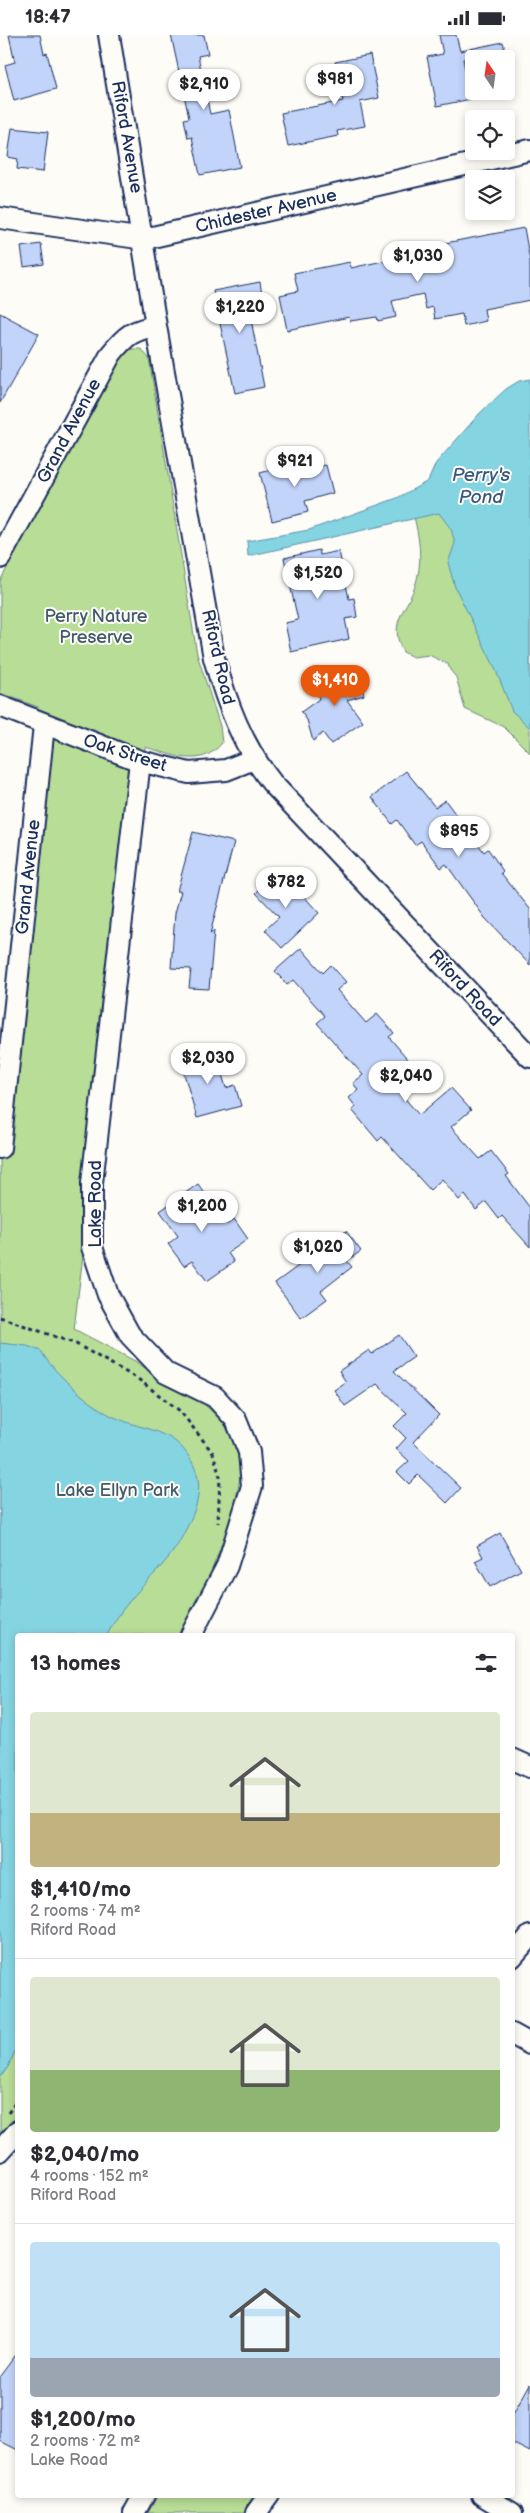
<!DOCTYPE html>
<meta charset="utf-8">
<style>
body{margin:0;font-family:"Balsamiq Sans",sans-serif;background:#f2f2f3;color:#2b2b33;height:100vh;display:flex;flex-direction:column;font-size:19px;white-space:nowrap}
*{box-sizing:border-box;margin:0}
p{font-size:16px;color:#7c7c81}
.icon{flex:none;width:28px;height:28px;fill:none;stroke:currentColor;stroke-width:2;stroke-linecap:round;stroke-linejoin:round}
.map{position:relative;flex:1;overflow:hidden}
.panel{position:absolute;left:15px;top:1598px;width:500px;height:865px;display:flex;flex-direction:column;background:#fff;border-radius:5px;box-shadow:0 2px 8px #0003}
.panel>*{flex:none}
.needle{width:32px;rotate:347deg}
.fabs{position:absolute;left:465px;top:15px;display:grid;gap:10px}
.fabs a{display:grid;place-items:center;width:50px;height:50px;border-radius:5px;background:#fff;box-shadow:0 2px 8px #0003;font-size:25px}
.price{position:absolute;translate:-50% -42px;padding:0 11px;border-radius:18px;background:#fff;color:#222;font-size:16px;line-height:32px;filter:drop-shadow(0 1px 2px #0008)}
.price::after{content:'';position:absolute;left:50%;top:30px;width:15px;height:11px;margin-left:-8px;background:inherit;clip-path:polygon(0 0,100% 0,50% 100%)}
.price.active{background:#ea580c;color:#fff}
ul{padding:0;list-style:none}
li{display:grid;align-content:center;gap:10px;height:265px;padding:0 15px}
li+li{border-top:1px solid #e1e1e2}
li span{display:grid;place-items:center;height:155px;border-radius:5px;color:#555}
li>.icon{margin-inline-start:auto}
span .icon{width:90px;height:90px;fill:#fffc;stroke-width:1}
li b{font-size:21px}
h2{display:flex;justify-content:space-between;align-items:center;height:60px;padding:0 15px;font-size:21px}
.status{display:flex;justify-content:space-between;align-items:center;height:35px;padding:0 25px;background:#fff;direction:ltr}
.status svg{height:14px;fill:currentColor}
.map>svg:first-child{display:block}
.green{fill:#b8dd97;stroke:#6a867a}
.water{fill:#85d4e1;stroke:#5b92ad}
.building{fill:#c2d4fa;stroke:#1b2f5e}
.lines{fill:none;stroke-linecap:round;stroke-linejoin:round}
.minor-casing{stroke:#1b2f5e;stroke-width:24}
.path{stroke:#1b2f5e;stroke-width:3;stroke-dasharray:4 4;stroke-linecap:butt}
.minor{stroke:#fdfcf7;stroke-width:20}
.labels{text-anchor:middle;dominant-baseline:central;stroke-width:4;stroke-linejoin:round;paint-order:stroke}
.street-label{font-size:18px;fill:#1b2f5e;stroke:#fdfcf7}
.park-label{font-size:18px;fill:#425a6c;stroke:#fdfcf7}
.water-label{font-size:19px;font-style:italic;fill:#36587f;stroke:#fdfcf7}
</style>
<div class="status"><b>18:47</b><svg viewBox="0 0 49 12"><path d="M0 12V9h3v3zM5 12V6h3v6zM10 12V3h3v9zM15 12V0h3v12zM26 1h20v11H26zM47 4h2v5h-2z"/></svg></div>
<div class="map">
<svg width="530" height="2478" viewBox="0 0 530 2478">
<rect width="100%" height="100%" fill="#fdfcf7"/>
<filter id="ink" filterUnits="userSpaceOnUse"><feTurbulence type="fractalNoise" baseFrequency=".02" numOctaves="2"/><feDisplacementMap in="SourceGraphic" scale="10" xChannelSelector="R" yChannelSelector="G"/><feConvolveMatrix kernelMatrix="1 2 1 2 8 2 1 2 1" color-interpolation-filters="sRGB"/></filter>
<g filter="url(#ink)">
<path class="green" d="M132 314H141L149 323 197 619 220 691 222 708C200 735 172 719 145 712L74 1294 135 1326 173 1352 204 1369 224 1388 236 1412 241 1438 233 1480 187 1600H18V2080L0 2100V1036L38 672 0 658V546L122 320Z
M530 453V718L504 692 465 674 456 642 450 635 448 629 429 620 413 622 403 617C387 586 408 575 416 548 423 524 419 501 413 478Z
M158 2460H257L244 2478H148Z"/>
<path class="water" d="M530 344V693L512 676 495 633 455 552 448 528 455 508 451 494 439 478 248 521 247 506 309 495 397 463 428 446 436 428 480 378 506 354 519 346Z
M0 1308 27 1311 41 1316C52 1336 89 1369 110 1380 127 1389 147 1392 164 1400 174 1404 184 1413 189 1422 207 1449 197 1474 183 1500 170 1527 146 1545 128 1568 120 1577 113 1589 107 1600H18V2010L8 2032 0 2043Z"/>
<path class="building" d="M9 0H40L44 19 47 18 56 54 14 66 5 30 15 27Z
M171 0H204L208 19 198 21 210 79 229 75 240 132 200 140 192 102 188 103 184 84 189 83Z
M439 0H456L460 16 503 7 507 24H463L471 64 437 71 427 22 443 19Z
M370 20 379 63 360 67 365 91 337 96 338 101 288 111 281 78 343 66 335 27Z
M12 93 48 97 43 137 17 134 18 124 8 122Z
M524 193 530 226V265L484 274 486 286 464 291 462 279 435 284 433 272 426 274 423 259 392 266 396 282 378 286 377 282 350 286 349 282 287 295 280 260 298 256 294 238 350 227 351 233 415 219 414 214Z
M41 209 44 229 24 232 21 212Z
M260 247 263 266 248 269 264 352 235 358 213 256Z
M0 278 39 299 0 368Z
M316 423 319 431 326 430 333 458 305 466 308 477 272 486 260 438Z
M319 515 320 520 339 516 349 564 354 563 357 582 345 584 349 604 291 617 285 588 298 585 284 523Z
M358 636 364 660 347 665 363 687 331 709 323 698 313 706 307 685 301 677 319 664 314 648Z
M406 736 435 772 445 765 484 817 488 814 503 836 501 838 530 874V930L485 883 446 829 441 833 421 806 415 810 397 785 392 789 372 762Z
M193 797 234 807 210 899 214 896 209 954 189 953 191 934 171 933 175 878 181 856H177Z
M280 835 319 878 282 913 265 895 279 882 256 858Z
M301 913 323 938 331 930 346 947 337 955 366 988 377 979 394 998 389 1002 411 1028 390 1046 419 1080 451 1053 471 1075 451 1092 480 1124 491 1116 509 1139 506 1141 530 1173V1212L502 1181 499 1184 486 1167 476 1175 465 1160 459 1165 442 1144 430 1155 382 1102 378 1106 352 1075 356 1072 349 1063 358 1055 353 1048 363 1040 317 988 325 981 293 945 287 950 275 936Z
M215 1015 226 1053 235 1050 241 1071 197 1083 180 1025Z
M198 1149 227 1189 234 1184 248 1204 228 1218 234 1227 207 1246 192 1226 184 1231 168 1209 178 1201 160 1176Z
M346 1196 361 1216 347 1226 352 1232 321 1256 327 1264 301 1283 275 1248Z
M399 1300 414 1322 394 1336 439 1380 413 1407 461 1453 447 1468 418 1440 409 1449 397 1437 409 1426 396 1414 406 1403 394 1391 407 1378 377 1349 345 1371 334 1355 346 1347 339 1336 369 1315 372 1319Z
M500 1498 521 1535 490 1552 475 1526 483 1522 477 1511Z
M18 2317V2415L0 2406V2341Z
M530 2349V2417L512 2408V2381Z"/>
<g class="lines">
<defs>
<path id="minor" d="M109 0 156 291 214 623C227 669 242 710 272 748L530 1022
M0 183 144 204 530 115
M0 523 111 319C126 300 133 295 156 291
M0 671 140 726 189 738 226 735 254 724
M140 726 92 1148V1212L108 1260 130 1300 166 1338 215 1362 236 1385 249 1417 252 1451 227 1531 191 1600
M0 1113 44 690
M512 1724 530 1732
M512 1922 530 1901
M512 1999 530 2009
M0 2116 18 2096
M482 2460 512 2478
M134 2478 144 2460
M256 2478 269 2460"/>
</defs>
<use href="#minor" class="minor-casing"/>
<path class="path" d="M0 1282 76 1309 138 1344 180 1376 213 1418 220 1442 218 1488
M8 2078 18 2064"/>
<use href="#minor" class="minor"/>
</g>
</g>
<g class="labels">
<g class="street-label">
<text transform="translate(127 102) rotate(80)">Riford Avenue</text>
<text transform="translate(266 176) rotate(-13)">Chidester Avenue</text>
<text transform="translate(69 396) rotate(-62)">Grand Avenue</text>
<text transform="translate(218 622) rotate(77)">Riford Road</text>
<text transform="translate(125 718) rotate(18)">Oak Street</text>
<text transform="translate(28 842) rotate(-84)">Grand Avenue</text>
<text transform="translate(465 953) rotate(47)">Riford Road</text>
<text transform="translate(95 1169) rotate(-90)">Lake Road</text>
</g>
<g class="park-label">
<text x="96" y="581">Perry Nature<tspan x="96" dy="21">Preserve</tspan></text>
<text x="117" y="1455">Lake Ellyn Park</text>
</g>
<g class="water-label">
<text x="481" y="440">Perry's<tspan x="481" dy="22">Pond</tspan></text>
</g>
</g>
</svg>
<div class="fabs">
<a><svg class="needle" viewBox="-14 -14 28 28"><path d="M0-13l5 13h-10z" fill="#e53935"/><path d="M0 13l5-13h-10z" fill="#7c7c81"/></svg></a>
<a><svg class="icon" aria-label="locate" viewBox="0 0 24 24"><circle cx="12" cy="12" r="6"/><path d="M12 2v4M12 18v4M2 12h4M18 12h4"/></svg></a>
<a><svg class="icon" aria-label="layers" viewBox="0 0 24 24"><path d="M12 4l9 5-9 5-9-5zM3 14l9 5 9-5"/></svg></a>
</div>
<b class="price" style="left:335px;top:71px">$981</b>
<b class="price" style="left:204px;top:76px">$2,910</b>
<b class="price" style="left:418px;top:248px">$1,030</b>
<b class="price" style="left:240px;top:299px">$1,220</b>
<b class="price" style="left:295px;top:453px">$921</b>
<b class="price" style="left:318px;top:565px">$1,520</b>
<b class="price active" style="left:335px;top:672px">$1,410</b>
<b class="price" style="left:459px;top:823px">$895</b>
<b class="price" style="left:286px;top:874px">$782</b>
<b class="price" style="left:208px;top:1050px">$2,030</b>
<b class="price" style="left:406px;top:1068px">$2,040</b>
<b class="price" style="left:202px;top:1198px">$1,200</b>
<b class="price" style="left:318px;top:1239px">$1,020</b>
<section class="panel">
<h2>13 homes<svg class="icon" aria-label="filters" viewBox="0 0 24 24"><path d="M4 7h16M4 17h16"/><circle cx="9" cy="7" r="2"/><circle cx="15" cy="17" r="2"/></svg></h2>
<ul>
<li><span style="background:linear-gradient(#dfe7d0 65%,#c2b280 0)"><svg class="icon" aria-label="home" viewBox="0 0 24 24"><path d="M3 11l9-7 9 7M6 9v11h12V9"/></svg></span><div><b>$1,410/mo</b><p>2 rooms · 74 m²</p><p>Riford Road</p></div></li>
<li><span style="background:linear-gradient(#dfe7d0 60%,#8fb573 0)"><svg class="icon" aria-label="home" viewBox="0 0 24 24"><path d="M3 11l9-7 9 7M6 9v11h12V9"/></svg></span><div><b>$2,040/mo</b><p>4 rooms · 152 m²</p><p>Riford Road</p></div></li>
<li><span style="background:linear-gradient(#bfe0f5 75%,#9aa5b1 0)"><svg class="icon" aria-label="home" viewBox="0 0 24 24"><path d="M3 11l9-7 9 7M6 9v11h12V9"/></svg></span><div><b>$1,200/mo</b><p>2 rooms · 72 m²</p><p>Lake Road</p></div></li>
</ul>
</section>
</div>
